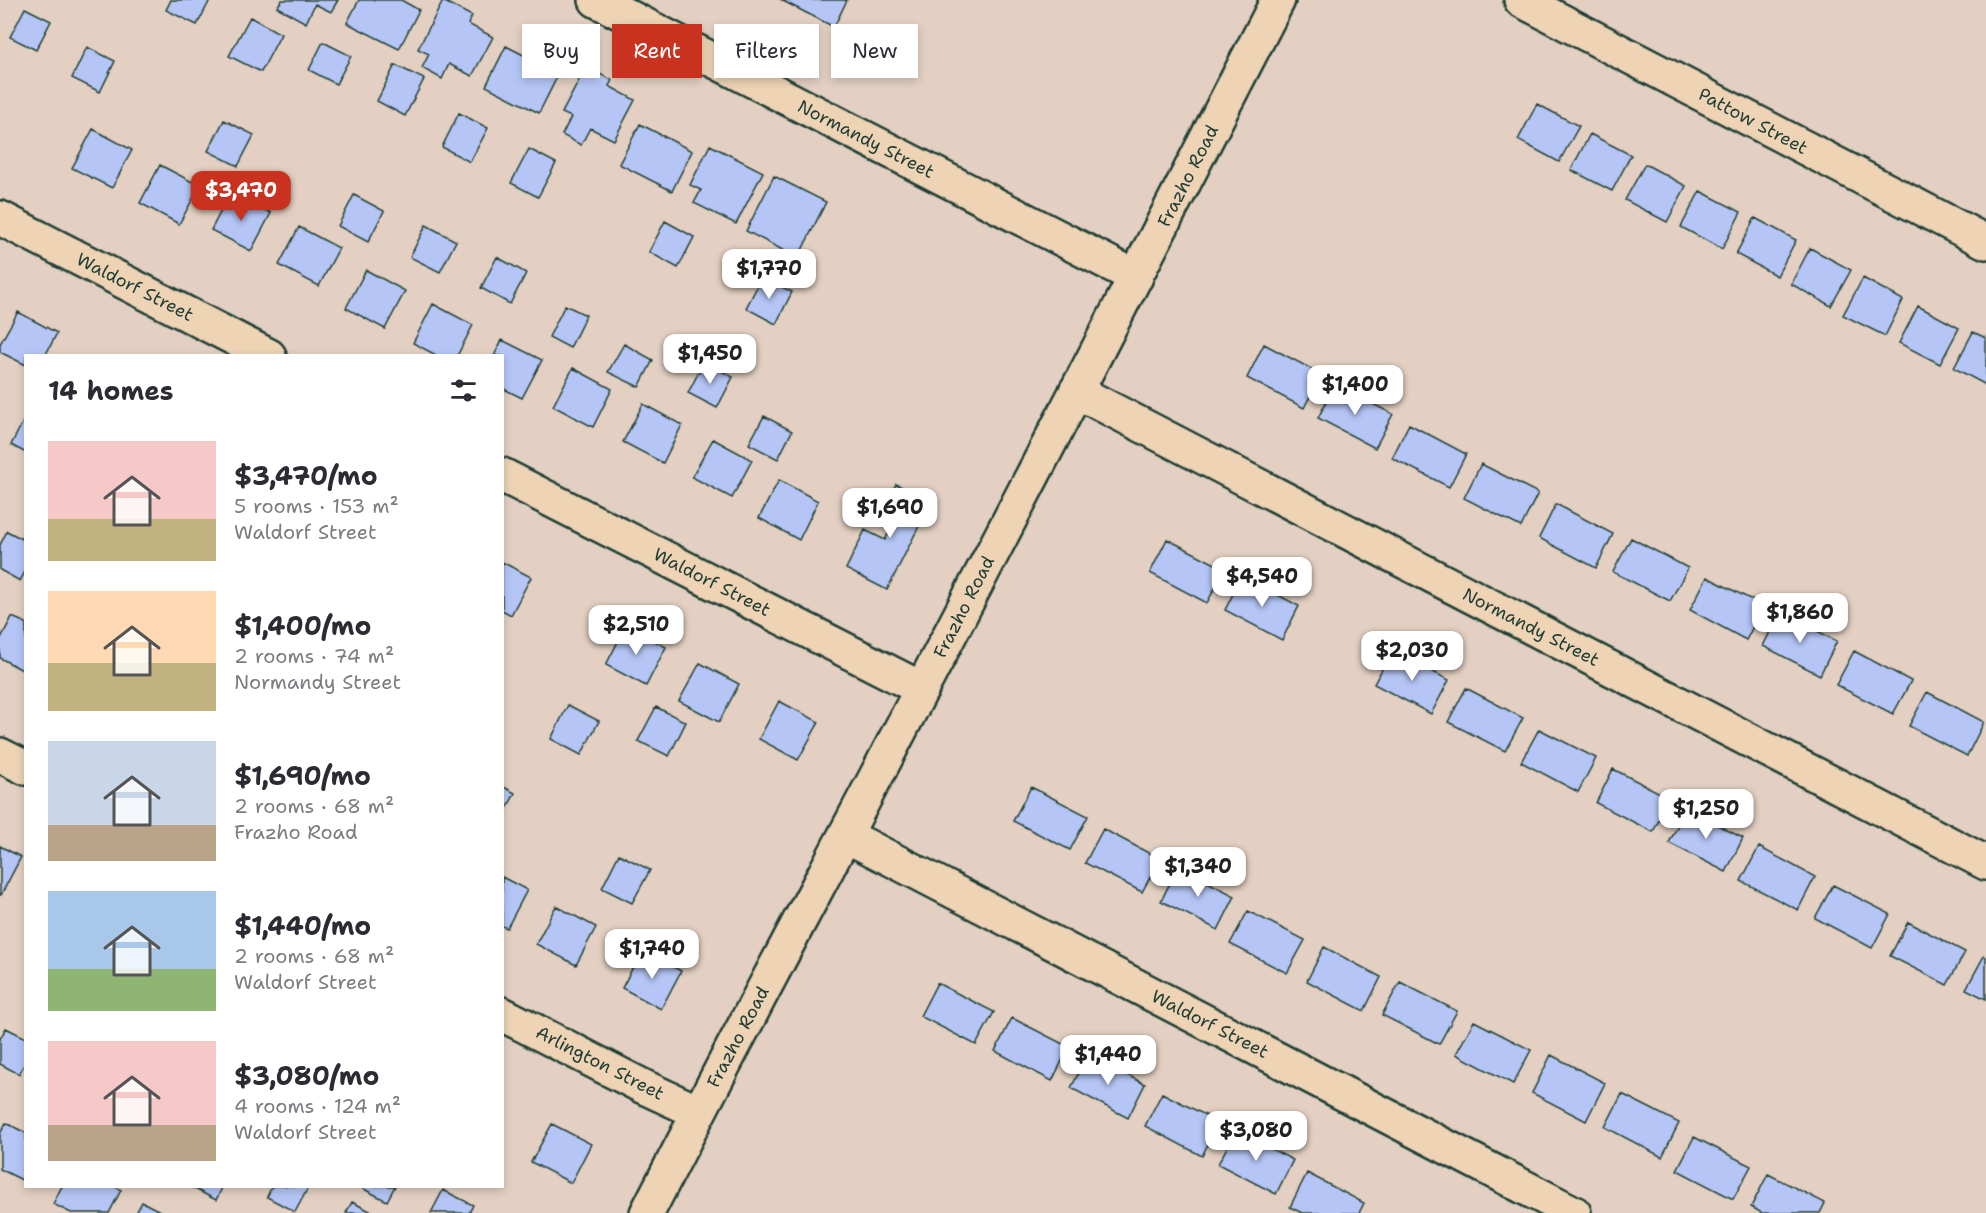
<!DOCTYPE html>
<meta charset="utf-8">
<style>
body{margin:0;font-family:"Shantell Sans",sans-serif;background:#f7f7f7;color:#2b2b33;height:100vh;display:flex;flex-direction:column;font-size:22px;white-space:nowrap}
*{box-sizing:border-box;margin:0}
p{font-size:20px;color:#7c7c81}
.icon{flex:none;width:33px;height:33px;fill:none;stroke:currentColor;stroke-width:2;stroke-linecap:round;stroke-linejoin:round}
.map{position:relative;flex:1;overflow:hidden}
.sheet{position:absolute;left:24px;top:354px;width:480px;height:834px;display:flex;flex-direction:column;background:#fff;border-radius:0px;box-shadow:0 3px 9px #0003}
.sheet>*{flex:none}
.top-card{position:absolute;left:522px;top:24px;width:570px;height:54px;display:flex;gap:12px}
.price{position:absolute;translate:-50% -51px;padding:0 14px;border-radius:12px;background:#fff;color:#222;font-size:20px;line-height:39px;filter:drop-shadow(0 2px 3px #0008)}
.price::after{content:'';position:absolute;left:50%;top:36px;width:18px;height:14px;margin-left:-9px;background:inherit;clip-path:polygon(0 0,100% 0,50% 100%)}
.price.selected{background:#c8321e;color:#fff}
ul{padding:0;list-style:none}
li{display:flex;align-items:center;gap:18px;height:150px;padding:0 24px}
li span{display:grid;place-items:center;flex:none;width:168px;height:120px;border-radius:0px;color:#555}
li>.icon{margin-inline-start:auto}
span .icon{width:72px;height:72px;fill:#fffc;stroke-width:1}
li b{font-size:26px}
h2{display:flex;justify-content:space-between;align-items:center;height:72px;padding:0 24px;font-size:26px}
.chip{padding:0 21px;border-radius:0px;background:#fff;box-shadow:0 3px 9px #0003;font-size:21px;line-height:54px}
.chip.selected{background:#c8321e;color:#fff}
.map>svg:first-child{display:block}
.building{fill:#b5c6f6;stroke:#1f3d34;stroke-width:1.5}
.lines{fill:none;stroke-linecap:round;stroke-linejoin:round}
.minor-casing{stroke:#1f3d34;stroke-width:38}
.minor{stroke:#eed3b5;stroke-width:33}
.labels{text-anchor:middle;dominant-baseline:central;stroke-width:5;stroke-linejoin:round;paint-order:stroke}
.street-label{font-size:18px;fill:#1f3d34;stroke:#eed3b5}
</style>
<div class="map">
<svg width="1986" height="1213" viewBox="0 0 1986 1213">
<rect width="100%" height="100%" fill="#e3d0c2"/>
<filter id="ink" filterUnits="userSpaceOnUse"><feTurbulence type="fractalNoise" baseFrequency=".0167" numOctaves="2"/><feDisplacementMap in="SourceGraphic" scale="12" xChannelSelector="R" yChannelSelector="G"/><feConvolveMatrix kernelMatrix="1 2 1 2 8 2 1 2 1" color-interpolation-filters="sRGB"/></filter>
<g filter="url(#ink)">
<path class="building" d="M171 0H210L197 25 166 10Z
M282 0H338L331 12 315 4 306 23 277 7Z
M359 0H401L419 10 399 49 347 23Z
M781 0H847L834 27Z
M443 1 472 16 468 24 493 37 472 76 449 64 442 79 422 68 429 54 418 49Z
M25 8 51 21 36 50 10 37Z
M250 17 281 34 261 72 229 56Z
M323 42 351 56 336 84 309 70Z
M506 46 559 73 539 113 486 86Z
M87 47 115 61 100 92 72 78Z
M395 65 424 79 405 116 377 101Z
M586 67 612 80 609 86 635 100 614 140 590 128 581 145 562 135 571 117 562 113Z
M1537 104 1579 126 1559 162 1518 140Z
M459 113 488 128 470 162 442 147Z
M224 120 254 135 238 166 208 151Z
M640 124 692 151 672 191 619 164Z
M93 129 132 150 112 188 72 168Z
M1590 134 1631 155 1612 191 1571 170Z
M710 145 763 172 736 224 694 203 701 190 690 185Z
M529 149 556 163 538 197 511 183Z
M1645 164 1686 186 1667 222 1625 200Z
M160 165 200 186 179 224 140 203Z
M774 176 826 202 798 258 746 231Z
M1700 191 1741 212 1722 249 1681 227Z
M231 192 271 213 251 251 211 230Z
M354 195 384 211 368 242 338 226Z
M1755 218 1796 240 1777 276 1736 254Z
M665 221 694 237 678 268 649 252Z
M426 225 456 241 440 272 410 257Z
M299 227 339 248 319 286 279 265Z
M1810 248 1851 270 1831 306 1791 284Z
M497 257 526 273 510 304 481 288Z
M366 270 405 291 385 329 346 308Z
M762 277 792 292 776 324 746 308Z
M1863 278 1903 300 1885 336 1843 315Z
M433 304 473 325 457 356H438L413 343Z
M565 305 586 315 570 348 549 337Z
M1918 306 1959 328 1940 364 1899 343Z
M18 312 57 333 45 356H26V365L0 352V344Z
M1973 332 1986 338V385L1954 368Z
M502 340 542 360 522 398 502 388V356H494Z
M624 344 653 360 639 387 608 372Z
M1264 344 1321 374 1304 408 1247 378Z
M704 362 733 377 717 408 688 393Z
M573 368 612 389 593 427 553 406Z
M1335 385 1393 414 1375 448 1318 418Z
M643 404 682 425 663 463 623 442Z
M26 416V453L11 445Z
M764 416 792 431 778 459 749 444Z
M1409 424 1466 454 1449 487 1392 458Z
M713 439 752 460 732 498 692 477Z
M1481 464 1538 493 1521 527 1464 498Z
M779 480 818 501 799 540 759 518Z
M896 484 931 502 887 590 846 569 865 530 885 540 895 521 881 514Z
M1556 504 1613 534 1596 568 1539 538Z
M7 531 26 541V570L20 581 0 570V545Z
M1631 538 1688 568 1670 601 1613 572Z
M1167 539 1225 569 1207 603 1150 573Z
M502 562 531 577 511 615 502 610Z
M1242 576 1299 606 1282 640 1225 610Z
M1707 577 1764 606 1746 640 1690 610Z
M1780 612 1837 641 1820 675 1763 646Z
M12 617 26 623V672L0 658V640Z
M626 626 666 647 646 686 606 665Z
M1392 651 1449 680 1431 714 1374 684Z
M1854 651 1911 681 1893 714 1836 685Z
M700 663 739 684 719 722 679 701Z
M1466 688 1523 718 1505 751 1448 722Z
M1927 692 1984 722 1967 756 1909 726Z
M779 701 819 722 798 760 759 739Z
M568 705 599 721 581 755 551 739Z
M656 707 686 722 669 756 638 741Z
M1539 729 1596 758 1578 792 1521 762Z
M1613 769 1670 798 1653 832 1596 803Z
M502 786 515 793 502 818Z
M1031 787 1088 816 1070 850 1013 821Z
M1686 809 1743 838 1726 872 1669 843Z
M1103 829 1160 859 1142 892 1085 863Z
M0 846 21 857 1 895H0Z
M1759 847 1815 877 1798 910 1741 881Z
M619 854 650 870 632 903 602 888Z
M1178 867 1235 896 1218 930 1161 901Z
M502 877 527 890 507 928 502 926Z
M1833 885 1890 914 1872 948 1815 918Z
M556 906 596 927 576 965 536 944Z
M1248 911 1305 940 1287 973 1230 944Z
M1908 922 1965 952 1947 985 1890 956Z
M1324 947 1381 977 1364 1011 1307 981Z
M642 950 681 971 661 1009 622 988Z
M1984 956 1986 957V999L1966 989Z
M1400 982 1457 1011 1439 1044 1382 1015Z
M937 983 994 1012 976 1045 920 1016Z
M1012 1018 1069 1047 1052 1081 995 1051Z
M1474 1021 1531 1050 1513 1084 1456 1054Z
M6 1028 26 1038V1061L19 1074 0 1064V1039Z
M1088 1055 1145 1084 1128 1118 1071 1088Z
M1551 1055 1605 1083 1586 1121 1532 1093Z
M1162 1093 1219 1122 1202 1156 1145 1126Z
M1622 1094 1679 1123 1662 1157 1605 1127Z
M6 1123 26 1133V1182L0 1169V1134Z
M552 1124 591 1144 571 1183 531 1162Z
M1236 1131 1293 1160 1276 1194 1218 1164Z
M1694 1137 1751 1166 1733 1199 1677 1170Z
M1307 1173 1364 1203 1359 1213H1302L1290 1207Z
M1768 1174 1825 1203 1820 1213H1762L1751 1207Z
M62 1186H114L121 1190 109 1213H71L53 1204Z
M189 1186H223L216 1200Z
M272 1186H309L295 1212 267 1197Z
M358 1186H395L387 1201Z
M443 1190 473 1205 469 1213H431Z
M142 1202 164 1213H136Z
M352 1202 374 1213H346Z"/>
<g class="lines">
<defs>
<path id="minor" d="M596 0 1136 277
M1521 0 1986 242
M0 218 269 356
M1076 391 1986 863
M502 475 922 689
M0 755 26 768
M845 835 1574 1213
M502 1014 644 1087 698 1112
M647 1213C723 1064 802 917 880 769 1014 513 1146 257 1278 0"/>
</defs>
<use href="#minor" class="minor-casing"/>
<use href="#minor" class="minor"/>
</g>
</g>
<g class="labels">
<g class="street-label">
<text transform="translate(1753 121) rotate(28)">Pattow Street</text>
<text transform="translate(866 139) rotate(27)">Normandy Street</text>
<text transform="translate(1188 176) rotate(-63)">Frazho Road</text>
<text transform="translate(135 287) rotate(27)">Waldorf Street</text>
<text transform="translate(712 582) rotate(27)">Waldorf Street</text>
<text transform="translate(964 607) rotate(-63)">Frazho Road</text>
<text transform="translate(1531 627) rotate(27)">Normandy Street</text>
<text transform="translate(1210 1024) rotate(27)">Waldorf Street</text>
<text transform="translate(738 1037) rotate(-62)">Frazho Road</text>
<text transform="translate(600 1063) rotate(27)">Arlington Street</text>
</g>
</g>
</svg>
<b class="price selected" style="left:241px;top:222px">$3,470</b>
<b class="price" style="left:769px;top:300px">$1,770</b>
<b class="price" style="left:710px;top:385px">$1,450</b>
<b class="price" style="left:1355px;top:416px">$1,400</b>
<b class="price" style="left:890px;top:539px">$1,690</b>
<b class="price" style="left:1262px;top:608px">$4,540</b>
<b class="price" style="left:1800px;top:644px">$1,860</b>
<b class="price" style="left:636px;top:656px">$2,510</b>
<b class="price" style="left:1412px;top:682px">$2,030</b>
<b class="price" style="left:1706px;top:840px">$1,250</b>
<b class="price" style="left:1198px;top:898px">$1,340</b>
<b class="price" style="left:652px;top:980px">$1,740</b>
<b class="price" style="left:1108px;top:1086px">$1,440</b>
<b class="price" style="left:1256px;top:1162px">$3,080</b>
<div class="top-card">
<a class="chip">Buy</a>
<a class="chip selected">Rent</a>
<a class="chip">Filters</a>
<a class="chip">New</a>
</div>
<section class="sheet">
<h2>14 homes<svg class="icon" aria-label="filters" viewBox="0 0 24 24"><path d="M4 7h16M4 17h16"/><circle cx="9" cy="7" r="2"/><circle cx="15" cy="17" r="2"/></svg></h2>
<ul>
<li><span style="background:linear-gradient(#f6c9c9 65%,#c2b280 0)"><svg class="icon" aria-label="home" viewBox="0 0 24 24"><path d="M3 11l9-7 9 7M6 9v11h12V9"/></svg></span><div><b>$3,470/mo</b><p>5 rooms · 153 m²</p><p>Waldorf Street</p></div></li>
<li><span style="background:linear-gradient(#ffd9b3 60%,#c2b280 0)"><svg class="icon" aria-label="home" viewBox="0 0 24 24"><path d="M3 11l9-7 9 7M6 9v11h12V9"/></svg></span><div><b>$1,400/mo</b><p>2 rooms · 74 m²</p><p>Normandy Street</p></div></li>
<li><span style="background:linear-gradient(#c9d6e8 70%,#b9a48a 0)"><svg class="icon" aria-label="home" viewBox="0 0 24 24"><path d="M3 11l9-7 9 7M6 9v11h12V9"/></svg></span><div><b>$1,690/mo</b><p>2 rooms · 68 m²</p><p>Frazho Road</p></div></li>
<li><span style="background:linear-gradient(#a9c7e8 65%,#8fb573 0)"><svg class="icon" aria-label="home" viewBox="0 0 24 24"><path d="M3 11l9-7 9 7M6 9v11h12V9"/></svg></span><div><b>$1,440/mo</b><p>2 rooms · 68 m²</p><p>Waldorf Street</p></div></li>
<li><span style="background:linear-gradient(#f6c9c9 70%,#b9a48a 0)"><svg class="icon" aria-label="home" viewBox="0 0 24 24"><path d="M3 11l9-7 9 7M6 9v11h12V9"/></svg></span><div><b>$3,080/mo</b><p>4 rooms · 124 m²</p><p>Waldorf Street</p></div></li>
</ul>
</section>
</div>
